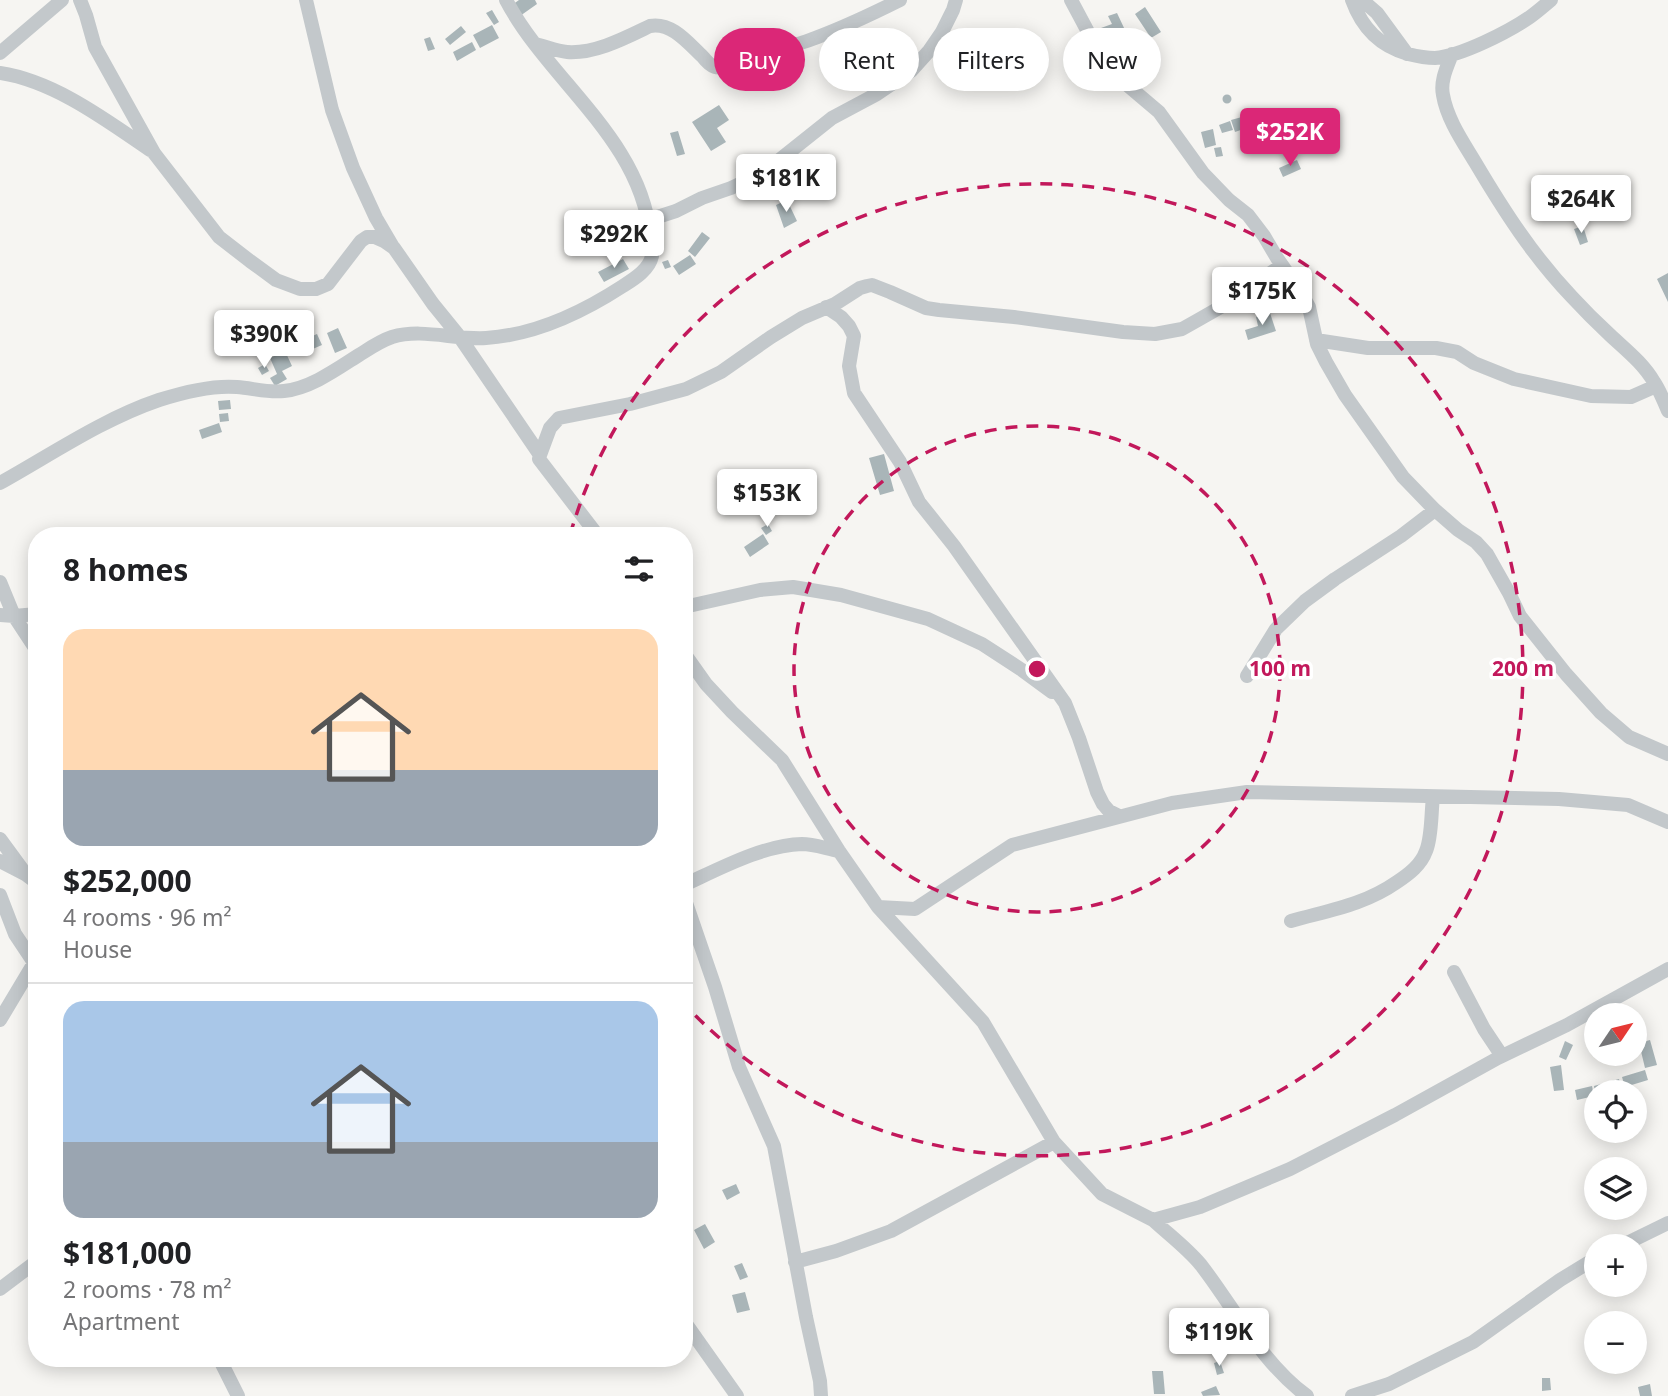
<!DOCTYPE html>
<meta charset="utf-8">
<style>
body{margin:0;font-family:"Noto Sans",sans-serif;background:#f2f2f2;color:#202124;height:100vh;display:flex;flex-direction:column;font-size:26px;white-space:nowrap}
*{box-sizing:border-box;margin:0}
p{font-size:23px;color:#757577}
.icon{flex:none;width:38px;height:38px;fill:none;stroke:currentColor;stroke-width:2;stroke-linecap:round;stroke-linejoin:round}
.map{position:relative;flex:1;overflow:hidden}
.sheet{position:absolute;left:28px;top:527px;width:665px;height:840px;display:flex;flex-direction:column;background:#fff;border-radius:28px;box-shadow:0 4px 18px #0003}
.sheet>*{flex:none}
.top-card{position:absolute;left:714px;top:28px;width:665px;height:63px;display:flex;gap:14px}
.needle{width:46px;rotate:55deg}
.tools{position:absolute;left:1584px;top:1003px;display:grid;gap:14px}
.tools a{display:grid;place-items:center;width:63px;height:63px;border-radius:50%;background:#fff;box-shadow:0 4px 18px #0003;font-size:35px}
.price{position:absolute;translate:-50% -60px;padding:0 16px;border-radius:7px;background:#fff;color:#222;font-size:23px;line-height:46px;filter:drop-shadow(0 2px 4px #0008)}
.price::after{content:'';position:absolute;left:50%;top:42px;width:21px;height:16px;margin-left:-10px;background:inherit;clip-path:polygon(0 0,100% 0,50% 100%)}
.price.active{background:#db2777;color:#fff}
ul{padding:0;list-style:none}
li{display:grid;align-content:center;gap:14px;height:371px;padding:0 35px}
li+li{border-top:2px solid #e0e0e0}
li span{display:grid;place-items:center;height:217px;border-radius:21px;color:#555}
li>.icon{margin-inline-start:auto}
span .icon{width:126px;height:126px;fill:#fffc;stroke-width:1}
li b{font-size:30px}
h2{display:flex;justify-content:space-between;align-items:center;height:84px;padding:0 35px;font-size:30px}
.tag{padding:0 24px;border-radius:32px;background:#fff;box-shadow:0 4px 18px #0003;font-size:24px;line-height:63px}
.tag.active{background:#db2777;color:#fff}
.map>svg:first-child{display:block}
.building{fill:#a9b5b8}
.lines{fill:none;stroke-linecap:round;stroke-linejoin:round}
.street{stroke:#c3c8cb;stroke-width:14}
.ring{fill:none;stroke:#c2185b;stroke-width:3.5;stroke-dasharray:12 9}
.centre{fill:#c2185b;stroke:#fff;stroke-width:3.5}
.ring-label{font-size:21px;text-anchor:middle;font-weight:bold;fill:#c2185b;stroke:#fff;stroke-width:7;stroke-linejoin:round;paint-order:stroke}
</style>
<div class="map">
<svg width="1668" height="1396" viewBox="0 0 1668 1396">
<rect width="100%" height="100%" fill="#f6f5f2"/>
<path class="building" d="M519 0H535L537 4 520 16 512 5Z
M1145 7 1161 32 1151 38 1135 14Z
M492 10 499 22 494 25 486 13Z
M1117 13 1125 30 1105 38 1101 28 1112 24 1108 16Z
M492 25 499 38 480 48 473 35Z
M461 26 466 32 450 45 445 39Z
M430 37 435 49 428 51 424 39Z
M1033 40 1037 50 1017 57 1014 47Z
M472 42 476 50 457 61 453 52Z
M1222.5 99a4.5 4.5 0 1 1 9 0a4.5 4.5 0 1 1-9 0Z
M719 105 729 120 717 128 726 142 711 151 692 122Z
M1249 115 1252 126 1235 132 1231 120Z
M1230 121 1233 130 1222 133 1219 125Z
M1213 129 1216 145 1205 148 1201 132Z
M678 131 685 154 677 156 670 133Z
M1323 134 1326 146 1318 148 1316 136Z
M1221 147 1223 156 1216 157 1214 148Z
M1297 160 1301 169 1283 177 1279 168Z
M787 200 797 221 784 228 776 205Z
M1583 226 1588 242 1580 245 1574 229Z
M702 232 710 238 695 257 688 251Z
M690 255 696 264 679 275 673 266Z
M623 259 629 269 604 282 598 272Z
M668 260 671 267 665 269 662 262Z
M1668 273V302L1657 279Z
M1270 313 1276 331 1248 340 1245 330 1258 326 1256 317Z
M278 325 286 347 270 353 261 332Z
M338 328 347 348 335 353 327 333Z
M317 334 322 345 301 354 296 343Z
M285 351 292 366 282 371 287 379 275 386 270 378 277 374 270 358Z
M265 364 269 371 262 375 258 368Z
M230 400 231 409 219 410 218 401Z
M228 413 229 421 220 422 219 414Z
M219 423 222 432 202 439 199 430Z
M884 454 894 491 880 495 869 458Z
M768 524 772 531 766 535 761 528Z
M763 534 769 544 750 557 744 547Z
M1594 1032 1596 1039 1590 1041 1587 1034Z
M1650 1040 1657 1065 1645 1068 1639 1043Z
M1565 1041 1573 1045 1566 1060 1559 1057Z
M1561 1065 1564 1090 1554 1091 1550 1067Z
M1645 1070 1648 1080 1625 1087 1622 1077Z
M1619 1079 1622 1090 1614 1092H1595L1594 1086Z
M1592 1086 1594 1096 1577 1100 1575 1090Z
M736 1184 740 1193 727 1200 722 1190Z
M705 1224 715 1242 704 1249 694 1230Z
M742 1263 748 1277 740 1280 734 1266Z
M745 1292 750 1310 737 1313 732 1295Z
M1220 1361 1224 1373 1217 1375 1214 1363Z
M1152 1371H1163L1165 1394H1154Z
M1542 1378H1550L1551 1390 1542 1391Z
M1650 1384 1652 1396H1640L1638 1387Z
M1216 1386 1220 1395 1203 1396 1201 1392Z"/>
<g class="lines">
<path class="street" d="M80 0 86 15 95 47 154 153 219 237 250 261 276 280 300 289H316L328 284 361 241 367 237H375L384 241 394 248 433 304 459 336 540 455 539 459 598 536
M306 0 332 110 353 168 376 218 393 247
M1071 0 1103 60 1113 73 1159 112 1203 173 1229 200 1248 215 1264 236 1277 258 1300 291 1309 307 1317 344 1326 362 1345 395 1403 477 1435 510 1458 530 1476 542 1487 554 1509 593 1520 616 1566 674 1601 713 1629 737 1668 754
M1352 0C1362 28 1379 46 1408 54 1416 56 1426 58 1435 58 1461 56 1508 32 1530 17 1537 12 1544 6 1551 0
M1362 0 1377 13 1407 54
M535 44C545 46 556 51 567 52 595 54 625 38 650 26 672 22 688 43 703 57 706 61 710 65 715 67 725 71 754 56 765 53 779 48 793 46 807 41 838 30 870 15 900 0
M0 53 62 0
M1452 54C1447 67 1440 81 1443 95 1447 119 1463 142 1475 162 1504 211 1533 256 1572 297 1584 310 1597 323 1610 335 1626 350 1643 363 1654 382 1660 391 1664 401 1668 411
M0 73C54 81 106 120 150 150
M648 220 676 211 702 198 731 188 748 180 773 165 832 118 877 94 911 71 929 51 942 32 953 10 956 0
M826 307 841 317 849 326 854 336 849 366 854 393 900 462 919 502 954 546 1065 703 1079 738 1097 792 1103 804 1109 811 1119 816
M1316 340 1368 348H1436L1457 352 1474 363 1514 379 1591 396 1631 397 1656 386
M540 455 550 428 559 418 630 404 686 389 721 372 771 337 802 318 835 304 860 288 867 286 872 285 890 292 926 308 939 310 1014 317 1123 332 1155 334 1182 329 1198 320 1226 304 1282 265
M0 483C52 454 103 419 159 400 181 393 213 385 237 387 252 388 268 393 284 391 311 388 337 369 359 355 370 348 380 341 392 337 422 328 455 340 486 338 535 335 583 312 623 286 634 279 649 270 652 256 653 250 650 241 650 235 641 139 548 80 506 0
M0 582 14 616 37 651
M684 607 760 590 793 587 841 595 928 619 982 644 1022 670 1052 692
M0 615 14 616 37 614
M684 653 706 684 732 712 782 760 839 851 878 907 983 1022 1054 1142 1102 1194 1153 1220 1200 1207 1290 1169 1395 1115 1498 1058 1567 1025 1668 969
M1247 676 1276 629 1305 601 1335 579 1401 536 1435 510
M0 839 22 869
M0 861 25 874 37 883
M684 885C719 869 763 845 802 844 814 844 827 849 839 851
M0 895 15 934 37 967
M684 897 715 987 739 1067 774 1146 806 1317 820 1381 821 1396
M878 907 915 909 1012 845 1172 803 1247 792 1559 799 1628 805 1668 822
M1291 921C1330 910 1364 905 1397 882 1409 874 1421 865 1426 851 1432 837 1431 813 1433 797
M1454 972 1484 1029 1502 1056
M0 1020 37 958
M1153 1220C1168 1234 1187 1248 1201 1265 1235 1309 1261 1362 1307 1396
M1621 1246 1668 1223
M795 1262 836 1251 891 1231 1054 1142
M0 1289 37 1261
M684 1321 737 1396
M219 1358 238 1396
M1352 1396 1389 1384 1473 1342 1560 1280 1596 1258"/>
</g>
<g class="ring">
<circle cx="1037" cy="669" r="243"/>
<path d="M570 535A486 486 0 1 1 684 1004"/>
</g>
<circle cx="1037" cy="669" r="10" class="centre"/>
<g class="ring-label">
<text x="1280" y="676">100 m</text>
<text x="1523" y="676">200 m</text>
</g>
</svg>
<div class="tools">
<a><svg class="needle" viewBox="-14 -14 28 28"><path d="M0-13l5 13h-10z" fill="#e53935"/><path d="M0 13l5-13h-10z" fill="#757577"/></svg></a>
<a><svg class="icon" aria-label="locate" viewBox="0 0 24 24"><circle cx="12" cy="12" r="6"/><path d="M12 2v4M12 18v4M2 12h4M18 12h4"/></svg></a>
<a><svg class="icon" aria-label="layers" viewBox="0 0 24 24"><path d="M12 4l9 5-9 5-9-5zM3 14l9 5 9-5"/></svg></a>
<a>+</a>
<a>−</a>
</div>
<b class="price active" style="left:1290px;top:168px">$252K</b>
<b class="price" style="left:786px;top:214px">$181K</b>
<b class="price" style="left:1581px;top:235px">$264K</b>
<b class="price" style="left:614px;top:270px">$292K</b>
<b class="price" style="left:1262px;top:327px">$175K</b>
<b class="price" style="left:264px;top:370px">$390K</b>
<b class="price" style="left:767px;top:529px">$153K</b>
<b class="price" style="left:1219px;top:1368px">$119K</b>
<div class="top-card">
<a class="tag active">Buy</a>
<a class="tag">Rent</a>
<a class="tag">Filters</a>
<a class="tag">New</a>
</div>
<section class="sheet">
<h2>8 homes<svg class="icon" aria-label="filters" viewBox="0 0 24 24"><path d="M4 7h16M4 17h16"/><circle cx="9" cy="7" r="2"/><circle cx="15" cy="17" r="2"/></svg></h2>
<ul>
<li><span style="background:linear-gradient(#ffd9b3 65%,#9aa5b1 0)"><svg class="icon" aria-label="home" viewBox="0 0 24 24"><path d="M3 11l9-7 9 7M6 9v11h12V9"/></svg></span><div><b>$252,000</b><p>4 rooms · 96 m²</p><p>House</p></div></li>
<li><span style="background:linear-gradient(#a9c7e8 65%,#9aa5b1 0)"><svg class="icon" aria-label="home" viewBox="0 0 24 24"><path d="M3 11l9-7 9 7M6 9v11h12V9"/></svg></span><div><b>$181,000</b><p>2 rooms · 78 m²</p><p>Apartment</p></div></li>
</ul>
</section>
</div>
